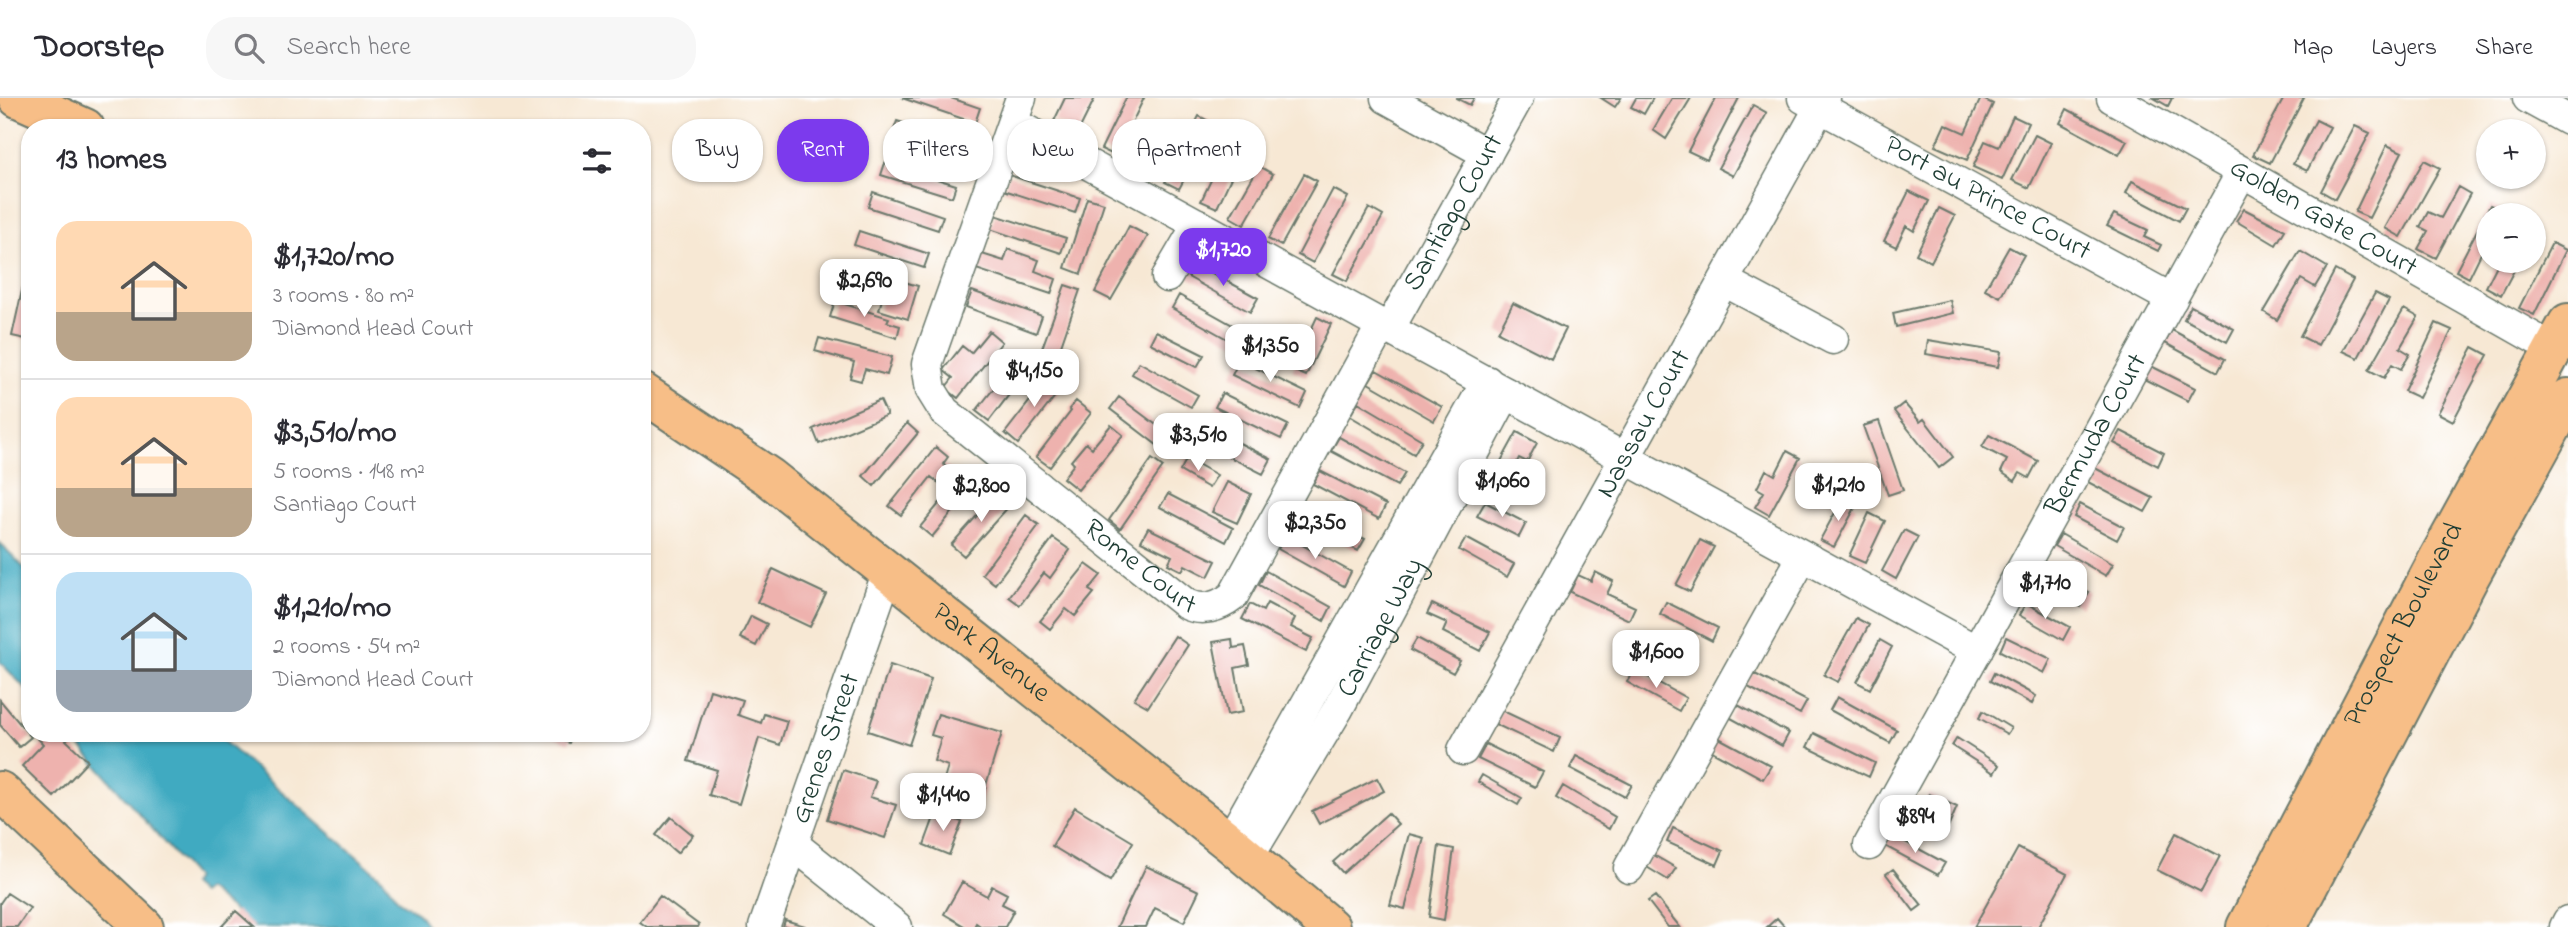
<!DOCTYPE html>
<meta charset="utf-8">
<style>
body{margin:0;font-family:"Indie Flower",sans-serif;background:#f7f7f7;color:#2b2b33;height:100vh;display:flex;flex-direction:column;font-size:26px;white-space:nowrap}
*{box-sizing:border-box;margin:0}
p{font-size:23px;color:#7c7c81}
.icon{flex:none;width:38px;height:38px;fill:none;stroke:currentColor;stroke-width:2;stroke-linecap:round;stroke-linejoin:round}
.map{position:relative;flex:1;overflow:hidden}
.panel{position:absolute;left:21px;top:21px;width:630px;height:623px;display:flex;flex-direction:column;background:#fff;border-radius:28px;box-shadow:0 2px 5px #0004}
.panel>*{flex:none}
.banner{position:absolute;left:672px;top:21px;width:665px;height:63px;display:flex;gap:14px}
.fabs{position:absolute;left:2476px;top:21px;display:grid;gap:14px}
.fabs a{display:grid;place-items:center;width:70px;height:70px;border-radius:50%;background:#fff;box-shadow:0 2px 5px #0004;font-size:35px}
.price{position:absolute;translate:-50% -60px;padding:0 16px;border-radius:14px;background:#fff;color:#222;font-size:23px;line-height:46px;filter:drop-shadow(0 2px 4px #0008)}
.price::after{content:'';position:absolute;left:50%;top:42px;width:21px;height:16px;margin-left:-10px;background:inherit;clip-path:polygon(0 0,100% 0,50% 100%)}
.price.current{background:#7c3aed;color:#fff}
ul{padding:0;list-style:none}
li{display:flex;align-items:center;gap:21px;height:175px;padding:0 35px}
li+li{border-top:2px solid #e1e1e2}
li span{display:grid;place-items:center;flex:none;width:196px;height:140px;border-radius:21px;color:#555}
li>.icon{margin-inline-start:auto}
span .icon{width:84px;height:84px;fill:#fffc;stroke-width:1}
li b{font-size:30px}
h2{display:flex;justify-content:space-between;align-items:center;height:84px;padding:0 35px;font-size:30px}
.chip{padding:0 24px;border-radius:28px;background:#fff;box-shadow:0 2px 5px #0004;font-size:24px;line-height:63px}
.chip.current{background:#7c3aed;color:#fff}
header{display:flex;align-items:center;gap:42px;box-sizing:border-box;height:98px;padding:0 35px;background:#fff;border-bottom:2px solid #e1e1e2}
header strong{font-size:33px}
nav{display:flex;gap:38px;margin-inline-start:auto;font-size:24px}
.search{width:490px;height:63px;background:#f7f7f7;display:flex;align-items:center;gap:18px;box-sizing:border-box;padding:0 24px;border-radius:28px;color:#7c7c81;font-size:26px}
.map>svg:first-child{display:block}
.water{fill:#41aac1;stroke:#30747a;stroke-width:2}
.building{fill:#eeb2ae}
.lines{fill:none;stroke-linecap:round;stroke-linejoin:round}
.minor-casing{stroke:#6b796c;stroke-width:33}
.major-casing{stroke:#6b796c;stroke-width:42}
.minor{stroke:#fff;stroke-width:30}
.major{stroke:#f7be87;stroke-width:38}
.labels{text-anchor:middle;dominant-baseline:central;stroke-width:7;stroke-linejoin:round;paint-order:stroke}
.street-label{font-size:28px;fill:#1f3d34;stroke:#fff}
</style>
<header>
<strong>Doorstep</strong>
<div class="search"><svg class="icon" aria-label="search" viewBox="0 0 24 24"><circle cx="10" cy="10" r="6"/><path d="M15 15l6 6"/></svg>Search here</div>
<nav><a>Map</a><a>Layers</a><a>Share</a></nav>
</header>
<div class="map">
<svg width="2568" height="829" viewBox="0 0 2568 829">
<rect width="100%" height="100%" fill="#fff"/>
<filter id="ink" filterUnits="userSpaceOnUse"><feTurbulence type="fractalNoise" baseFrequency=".0143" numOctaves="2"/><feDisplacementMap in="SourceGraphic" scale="14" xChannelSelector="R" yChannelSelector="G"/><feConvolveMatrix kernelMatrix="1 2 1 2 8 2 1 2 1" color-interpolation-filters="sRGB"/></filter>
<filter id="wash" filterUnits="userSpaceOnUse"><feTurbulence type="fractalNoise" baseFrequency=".00686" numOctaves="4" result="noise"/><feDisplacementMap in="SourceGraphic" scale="28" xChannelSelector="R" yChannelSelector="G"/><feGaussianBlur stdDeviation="1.57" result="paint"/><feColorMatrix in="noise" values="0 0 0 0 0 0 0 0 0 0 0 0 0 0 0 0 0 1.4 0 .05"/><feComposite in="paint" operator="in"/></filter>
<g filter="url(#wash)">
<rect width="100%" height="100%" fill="#f7e8d4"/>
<path class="water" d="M0 445 30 476V595L0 564Z
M69 635H214L384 782 399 803 418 815 428 829H253L207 791 201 796 191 787 195 780Z"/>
<g id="blocks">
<path class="building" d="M902 0H951L980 10 975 25Z
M1065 0H1095L1078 34 1054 23Z
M1126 0H1144L1116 58 1101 51Z
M1456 0H1474L1470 7Z
M1601 0H1621L1615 9Z
M1636 0H1653L1644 16 1631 9Z
M1672 0H1691L1666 41 1653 32Z
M1716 0H1739L1707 62 1688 53Z
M1981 0 1993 6 1967 62 1935 48 1945 26 1965 35Z
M2154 0H2172L2168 8Z
M2284 0H2304L2270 65 2253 57Z
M1753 7 1767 15 1733 78 1718 70Z
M2067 11 2127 43 2119 57 2060 25Z
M1199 18 1214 26 1179 91 1165 84Z
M2013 18 2028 25 2002 82 1973 69 1985 43 1999 49Z
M2316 22 2330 29 2307 73 2293 66Z
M897 23 967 45 962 60 892 37Z
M2355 28 2370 35 2335 101 2321 93Z
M1233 36 1248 43 1217 110 1201 103Z
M2035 37 2051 45 2029 90 2012 82Z
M2387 47 2402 54 2369 120 2355 114Z
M2424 62 2440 70 2401 139 2385 130Z
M885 65 956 87 952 99 881 77Z
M1259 68 1273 76 1244 127 1230 119Z
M1304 76 1317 83 1281 148 1268 141Z
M1009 77 1080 100 1075 115 1004 92Z
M2132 83 2186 110 2179 123 2126 95Z
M2458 89 2470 96 2436 160 2418 151 2428 133 2420 129 2428 114 2441 120Z
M1333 91 1348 99 1313 165 1298 157Z
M1909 93 1929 103 1914 133 1906 128 1896 149 1884 143Z
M873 94 943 118 938 132 868 109Z
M1087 100 1104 105 1081 176 1065 170Z
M2490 107 2503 113 2501 117H2488V141L2469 180 2456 173Z
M1369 110 1383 118 1347 183 1333 176Z
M1939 110 1955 118 1931 164 1916 156Z
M2244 111 2285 132 2276 147 2236 123Z
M2114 116 2148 132 2144 139 2161 147 2158 153 2107 128Z
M995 117 1066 140 1061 155 990 131Z
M1129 128 1148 138 1111 202 1095 194Z
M859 133 929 156 924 170 854 147Z
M2552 145 2566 152 2534 217 2519 210Z
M2009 149 2024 157 2000 199 1985 191Z
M1008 151 1039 162 1035 173 1056 181 1051 196 976 171 982 156 1004 163Z
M2300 153 2327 169 2315 189 2301 181 2277 222 2264 214Z
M2499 163H2519L2501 197 2486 189Z
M1196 166 1258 200 1250 214 1188 179Z
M847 167 918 188 908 221 879 212 884 194 843 181Z
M27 170 30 171V242L12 238Z
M2335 172 2353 182 2318 247 2300 238Z
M1065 187 1080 192 1057 259 1041 253Z
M972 193 1042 218 1036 235 966 209Z
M2375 195 2389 202 2358 260 2343 253Z
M1179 197 1243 233 1236 246 1172 210Z
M1950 202 1953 215 1896 229 1893 215Z
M835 203 889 220 887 224 900 228 897 240 830 219Z
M1513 205 1566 231 1551 261 1498 234Z
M2191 208 2234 231 2227 244 2184 221Z
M2404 211 2418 219 2400 250 2410 256 2401 271 2392 266 2384 280 2369 272Z
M1317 219 1331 226 1306 278 1292 272Z
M2436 225 2452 232 2419 300 2404 293Z
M2172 232 2225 261 2218 274 2165 245Z
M989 233 1002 244 958 300 945 290 953 280 943 272 962 248 971 255Z
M1156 233 1204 257 1197 269 1150 245Z
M819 240 892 259 887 277 865 271 861 283 850 280 854 264 815 253Z
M1928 242 2001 254 1998 269 1926 256Z
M2473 249 2488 257 2453 323 2438 315Z
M1021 256 1033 265 989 323 976 313Z
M1239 262 1307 295 1300 310 1232 277Z
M1139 264 1198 297 1191 309 1132 276Z
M2151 268 2195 290 2188 303 2144 281Z
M1376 272 1442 309 1434 323 1368 285Z
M1050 277 1063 288 1018 346 1005 335Z
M1222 295 1288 327 1281 341 1215 309Z
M1119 299 1179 344 1170 357 1110 311Z
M880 302 887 317 819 346 813 331Z
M1076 303 1091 315 1050 369 1036 359 1071 313 1069 311Z
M1358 304 1422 342 1414 356 1350 318Z
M1904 305 1920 324 1924 321 1953 359 1939 370 1894 313Z
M1879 323 1903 392 1888 397 1863 328Z
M907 325 918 335 874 388 863 378Z
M1111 327 1123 337 1078 392 1063 380 1074 366 1071 363 1086 345 1092 350Z
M1204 327 1271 361 1263 376 1196 342Z
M2121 333 2164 355 2158 368 2114 345Z
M1517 334 1537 345 1527 364 1519 360 1502 392 1489 385Z
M1989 337 2038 363 2029 380 2020 375 2015 383 2001 374 2007 362 1982 349Z
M1339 339 1405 375 1397 388 1331 353Z
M936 349 948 359 943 366 956 376 945 390 931 379 901 417 889 408Z
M1787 353 1800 360 1769 417 1755 409 1764 394 1757 390 1766 372 1775 377Z
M1187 360 1217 377 1209 390 1180 373Z
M1152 361 1163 369 1120 431 1109 422Z
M2093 369 2153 400 2145 414 2086 383Z
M966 373 978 383 932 439 920 429Z
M1320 373 1386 407 1379 421 1313 386Z
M1227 384 1251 396 1237 425 1212 414Z
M998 394 1011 406 964 458 951 447Z
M1168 396 1233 430 1226 444 1160 409Z
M1843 400 1856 408 1834 449 1820 442Z
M1485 404 1526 425 1519 439 1477 418Z
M2080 406 2124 429 2117 442 2074 419Z
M1308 411 1365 441 1358 453 1301 423Z
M1869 415 1885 423 1865 465 1849 458Z
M1026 417 1039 427 995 486 982 476Z
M1148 430 1216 463 1208 479 1185 467 1182 473 1168 466 1172 458 1141 443Z
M1904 432 1918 439 1896 481 1882 473Z
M2061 436 2113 466 2106 478 2054 448Z
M1286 438 1351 474 1344 488 1278 451Z
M1053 440 1070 452 1050 480 1044 475 1020 507 1009 499Z
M1466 440 1514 466 1507 479 1459 452Z
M1700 442 1714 449 1690 494 1676 487Z
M1086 466 1101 477 1089 492 1094 495 1075 518 1066 511 1050 531 1040 523Z
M773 471 826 496 810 529 757 504Z
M2045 471 2089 494 2081 509 2037 485Z
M1266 473 1331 509 1324 523 1259 487Z
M1595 474 1613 483 1607 496 1635 509 1629 522 1570 494 1578 477 1591 483Z
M1666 504 1718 530 1712 543 1660 516Z
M1267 505 1295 520 1291 529 1313 540 1306 554 1242 521 1250 506 1263 513Z
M2026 505 2070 529 2063 542 2019 517Z
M1432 506 1490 534 1480 553 1443 534 1447 525 1427 516Z
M751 518 767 526 756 548 740 540Z
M1856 520 1869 527 1838 584 1824 577Z
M1175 538 1188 547 1148 609 1134 601Z
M2006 539 2051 561 2044 575 2000 553Z
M1417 540 1460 563 1453 575 1410 552Z
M1232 541 1233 550 1245 548 1249 567 1235 570 1243 614 1227 617 1213 544Z
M1646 541 1687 564 1683 571 1642 548Z
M1880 542 1892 549 1870 591 1857 584Z
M890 567 931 581 909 647 868 633Z
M1634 571 1686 600 1679 613 1627 584Z
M1753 575 1807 603 1800 616 1746 588Z
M1994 575 2036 598 2032 606 1990 583Z
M710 592 743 602 738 617 761 625 764 616 787 623 780 647 759 640 739 706 709 697 717 672 688 663Z
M1837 599 1897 632 1890 645 1830 612Z
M0 602 31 639 19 649 0 627Z
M1736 606 1789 635 1782 648 1729 619Z
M1501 612 1560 640 1554 654 1495 626Z
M1983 613 2011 630 2007 636 1979 620Z
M938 616 1002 635 979 710 939 698 948 668 934 663 941 640 931 637Z
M33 635H67L70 638 66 642 88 663 54 699 22 668 43 646Z
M546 635H573L569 645Z
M1814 635 1875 665 1869 679 1807 649Z
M1717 639 1771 668 1763 681 1710 652Z
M1957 640 1999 667 1994 675 1952 648Z
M1486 646 1543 674 1535 689 1478 661Z
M1576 658 1632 687 1625 699 1570 670Z
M843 672 876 683 870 699 896 707 885 740 827 721Z
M1482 677 1522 700 1518 707 1478 684Z
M1377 680 1384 693 1319 726 1312 713Z
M1563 688 1615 719 1609 731 1556 700Z
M1929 696 1957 709 1948 730 1919 716Z
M1075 709 1133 744 1110 783 1052 748Z
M936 714 962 724 949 757 924 747Z
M1388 715 1398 726 1343 775 1333 764Z
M671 719 693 737 677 755 656 737Z
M1673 730 1723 753 1717 767 1667 744Z
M2176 735 2220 758 2201 794 2157 772Z
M1409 736 1424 740 1405 811 1390 807Z
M1891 736 1945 765 1938 777 1885 748Z
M1439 748 1454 751 1444 822 1429 819Z
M2018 750 2067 776 2038 829H1974Z
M1652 756 1676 770 1668 782 1645 768Z
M1146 768 1199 793 1184 824 1155 810 1146 829H1117Z
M1893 771 1922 807 1914 813 1886 776Z
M962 784 987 798 992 788 1007 796 1002 806 1014 812 1005 829H982L976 825 974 829H966L944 816Z
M7 795 30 810 17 829H0V805Z
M660 798 699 827 698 829H647L640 824Z
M1655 798 1680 829H1668L1648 803Z
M236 813 254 829H221Z
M1777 820 1785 829H1767Z
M785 822 805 828V829H783Z"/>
</g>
</g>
<g filter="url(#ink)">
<use href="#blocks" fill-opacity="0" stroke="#6b796c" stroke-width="2"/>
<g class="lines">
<defs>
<g id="minor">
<path id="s1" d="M1021 0 927 266 931 292 944 313 1186 506C1202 514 1219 509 1233 498L1382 227"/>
<path d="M1386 0 1487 56"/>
<path id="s2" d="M1803 0 2172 201"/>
<path id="s3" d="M2112 0 2536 241"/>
<path d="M2528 0 2568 22"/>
<path d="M1013 25 1977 553"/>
<path d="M1167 179 1198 126"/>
<path d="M1724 183 1833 241"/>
<path id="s4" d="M1389 231 1518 0"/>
<path id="s5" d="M1463 652 1825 0"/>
<path d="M1229 744 1487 283"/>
<path d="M793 746 897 829"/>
<path id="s6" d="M1869 747 2242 74"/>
<path id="s7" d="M1248 760 1338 611 1506 295"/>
<path d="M1629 770 1803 458"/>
<path id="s8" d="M764 829 888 473"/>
<path d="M2565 829 2568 823"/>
</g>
<g id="major">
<path d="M18 0 85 30"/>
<path id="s9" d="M642 294 769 379 1229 744 1330 829"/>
<path d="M0 693 144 829"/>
<path id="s10" d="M2246 829 2437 463 2568 225"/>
<path d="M2287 829 2468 482 2568 300"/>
</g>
</defs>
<use href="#minor" class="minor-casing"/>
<use href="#major" class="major-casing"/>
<use href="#minor" class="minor"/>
<use href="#major" class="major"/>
</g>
</g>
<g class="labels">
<g class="street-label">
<text stroke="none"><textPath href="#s2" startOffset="210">Port au Prince Court</textPath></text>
<text stroke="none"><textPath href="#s4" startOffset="133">Santiago Court</textPath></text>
<text stroke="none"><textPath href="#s3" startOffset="243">Golden Gate Court</textPath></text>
<text stroke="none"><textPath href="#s5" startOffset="373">Nassau Court</textPath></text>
<text stroke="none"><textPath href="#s6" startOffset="469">Bermuda Court</textPath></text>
<text stroke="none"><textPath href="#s1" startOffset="584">Rome Court</textPath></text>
<text stroke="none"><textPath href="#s10" startOffset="341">Prospect Boulevard</textPath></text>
<text stroke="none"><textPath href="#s7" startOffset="266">Carriage Way</textPath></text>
<text stroke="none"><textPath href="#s9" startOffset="436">Park Avenue</textPath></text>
<text stroke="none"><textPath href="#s8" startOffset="189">Grenes Street</textPath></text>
</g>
</g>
</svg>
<div class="fabs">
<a>+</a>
<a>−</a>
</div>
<b class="price current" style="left:1223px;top:190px">$1,720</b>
<b class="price" style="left:864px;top:221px">$2,690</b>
<b class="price" style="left:1270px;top:286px">$1,350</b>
<b class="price" style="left:1034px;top:311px">$4,150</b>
<b class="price" style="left:1198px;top:375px">$3,510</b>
<b class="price" style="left:1502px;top:421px">$1,060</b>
<b class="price" style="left:1838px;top:425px">$1,210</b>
<b class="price" style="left:981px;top:426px">$2,800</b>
<b class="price" style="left:1315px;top:463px">$2,350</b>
<b class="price" style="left:2045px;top:523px">$1,710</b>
<b class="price" style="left:1656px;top:592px">$1,600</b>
<b class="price" style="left:943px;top:735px">$1,440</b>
<b class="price" style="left:1915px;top:757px">$894</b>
<div class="banner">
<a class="chip">Buy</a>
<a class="chip current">Rent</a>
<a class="chip">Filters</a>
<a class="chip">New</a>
<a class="chip">Apartment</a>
</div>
<section class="panel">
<h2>13 homes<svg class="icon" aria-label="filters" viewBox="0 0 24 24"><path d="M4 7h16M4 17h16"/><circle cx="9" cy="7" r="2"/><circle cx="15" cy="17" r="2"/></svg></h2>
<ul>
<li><span style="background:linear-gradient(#ffd9b3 65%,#b9a48a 0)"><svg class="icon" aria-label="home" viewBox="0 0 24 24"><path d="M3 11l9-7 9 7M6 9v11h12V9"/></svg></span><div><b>$1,720/mo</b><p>3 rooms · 80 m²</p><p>Diamond Head Court</p></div></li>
<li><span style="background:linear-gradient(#ffd9b3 65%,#b9a48a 0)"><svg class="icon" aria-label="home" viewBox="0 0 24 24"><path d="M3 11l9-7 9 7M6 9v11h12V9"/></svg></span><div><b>$3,510/mo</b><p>5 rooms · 148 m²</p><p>Santiago Court</p></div></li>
<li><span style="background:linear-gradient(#bfe0f5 70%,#9aa5b1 0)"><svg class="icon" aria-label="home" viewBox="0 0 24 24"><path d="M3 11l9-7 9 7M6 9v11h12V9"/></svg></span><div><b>$1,210/mo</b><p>2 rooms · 54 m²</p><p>Diamond Head Court</p></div></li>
</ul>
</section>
</div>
